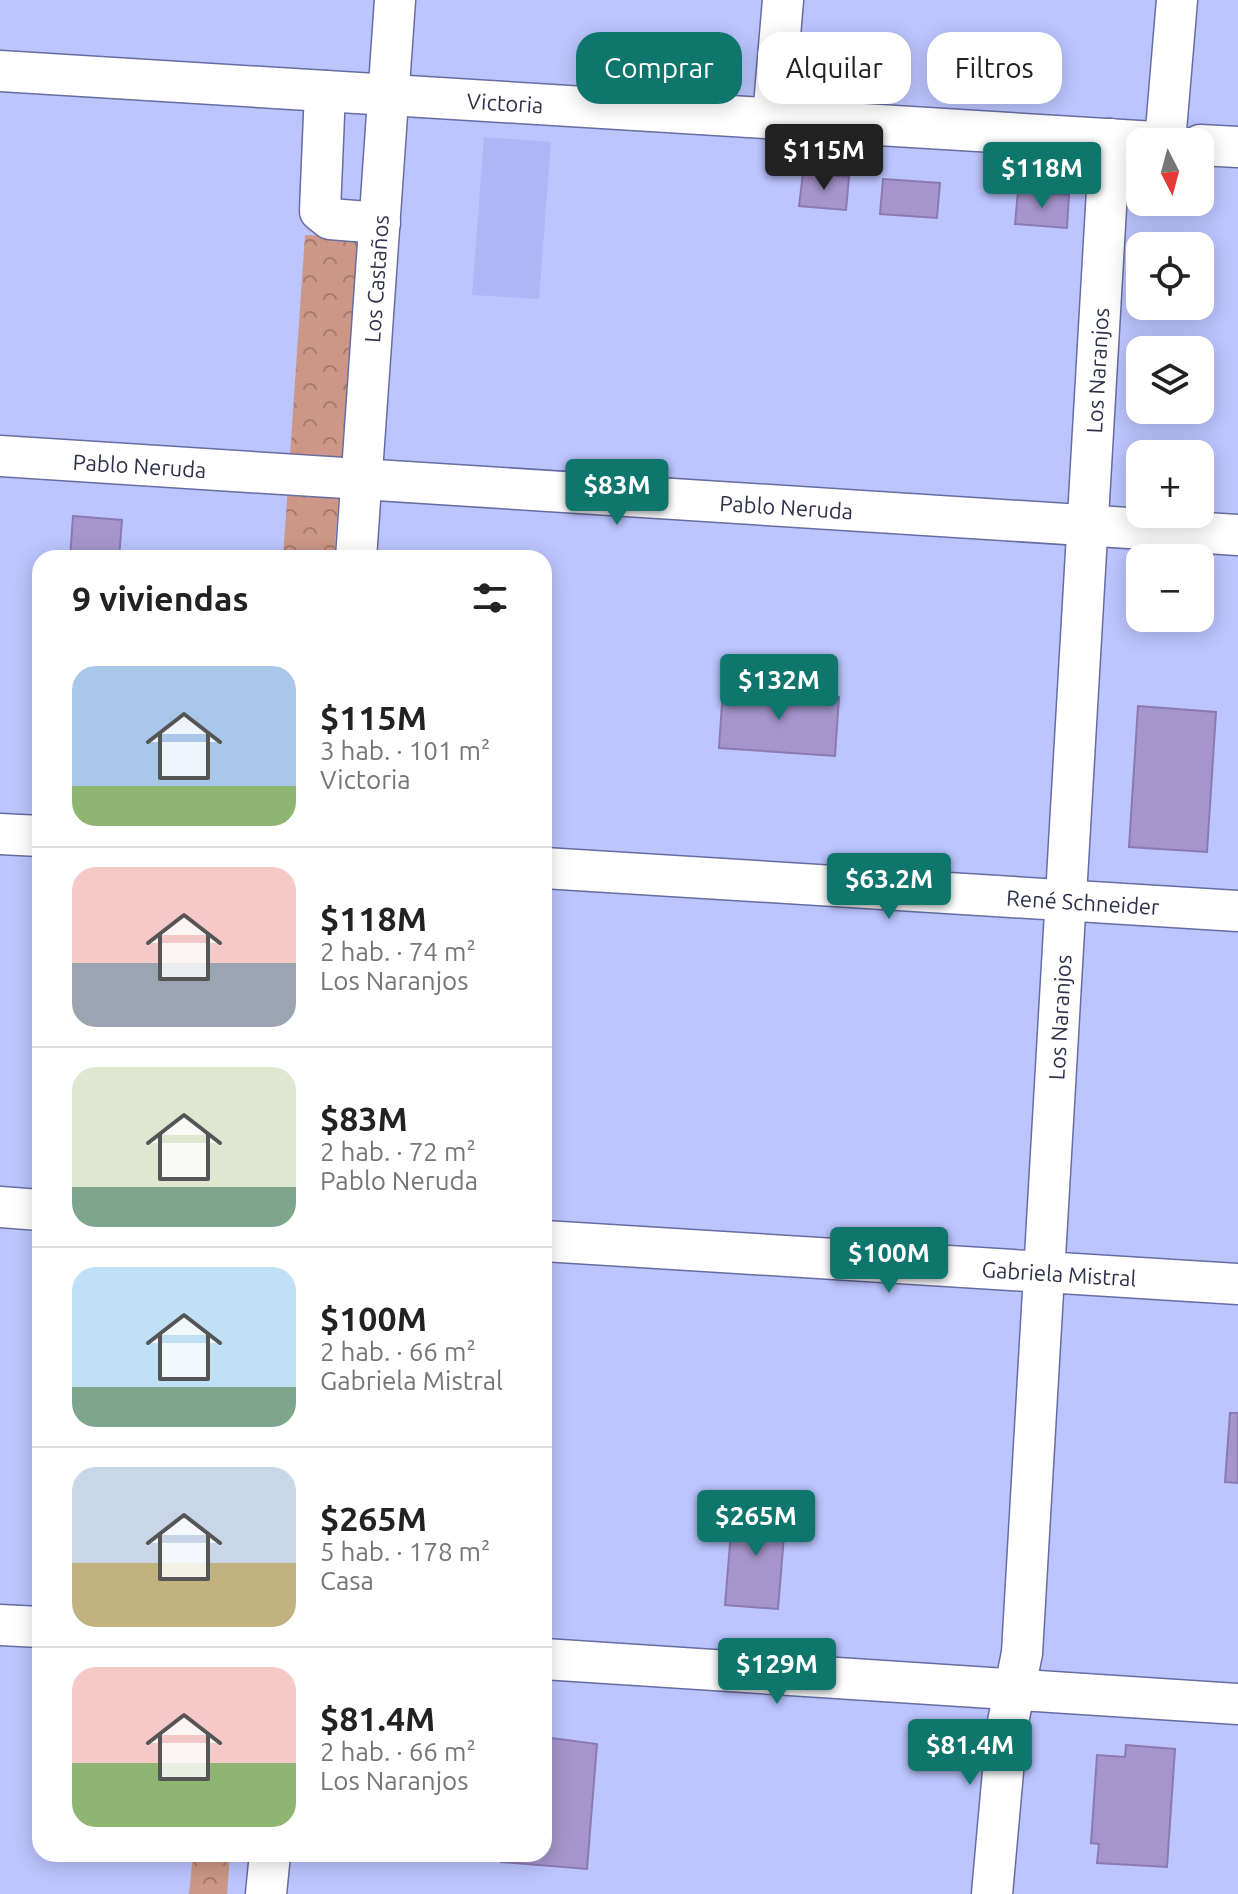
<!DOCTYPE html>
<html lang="es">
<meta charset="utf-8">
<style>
body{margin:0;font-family:Ubuntu,sans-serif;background:#f2f2f2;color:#222;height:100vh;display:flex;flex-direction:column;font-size:30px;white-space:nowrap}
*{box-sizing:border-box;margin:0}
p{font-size:26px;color:#767676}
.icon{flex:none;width:44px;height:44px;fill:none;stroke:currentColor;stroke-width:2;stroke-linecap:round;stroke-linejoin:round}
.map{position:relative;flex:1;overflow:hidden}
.side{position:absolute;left:32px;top:550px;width:520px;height:1312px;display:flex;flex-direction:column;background:#fff;border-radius:24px;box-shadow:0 4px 20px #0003}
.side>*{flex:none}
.hud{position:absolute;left:576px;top:32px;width:542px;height:72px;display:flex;gap:16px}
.needle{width:52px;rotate:174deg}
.fabs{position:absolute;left:1126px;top:128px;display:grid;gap:16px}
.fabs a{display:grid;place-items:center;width:88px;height:88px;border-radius:16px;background:#fff;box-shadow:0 4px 20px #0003;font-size:40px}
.price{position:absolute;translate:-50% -68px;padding:0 18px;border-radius:8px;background:#0f766e;color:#fff;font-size:26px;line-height:52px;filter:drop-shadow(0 2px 4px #0008)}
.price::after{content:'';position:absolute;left:50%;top:48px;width:24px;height:18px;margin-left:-12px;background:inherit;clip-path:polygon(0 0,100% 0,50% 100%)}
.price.current{background:#222;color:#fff}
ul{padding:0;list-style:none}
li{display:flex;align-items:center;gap:24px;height:200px;padding:0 40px}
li+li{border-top:2px solid #e0e0e0}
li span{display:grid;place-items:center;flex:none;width:224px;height:160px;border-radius:24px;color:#555}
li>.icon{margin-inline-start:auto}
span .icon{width:96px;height:96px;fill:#fffc;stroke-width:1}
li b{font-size:34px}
h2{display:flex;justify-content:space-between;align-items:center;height:96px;padding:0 40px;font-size:34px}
.tag{padding:0 28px;border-radius:24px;background:#fff;box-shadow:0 4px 20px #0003;font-size:28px;line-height:72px}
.tag.current{background:#0f766e;color:#fff}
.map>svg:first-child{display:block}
.built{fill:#afb8f6}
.forest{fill:url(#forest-crowns)}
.building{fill:#a595cc;stroke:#8b7ab0;stroke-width:2}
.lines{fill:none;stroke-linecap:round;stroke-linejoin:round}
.minor-casing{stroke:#676da1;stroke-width:43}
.minor{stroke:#fff;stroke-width:40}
.labels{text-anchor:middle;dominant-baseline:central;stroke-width:6;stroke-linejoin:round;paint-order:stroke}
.street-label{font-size:22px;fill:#2f3249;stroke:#ced4f7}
</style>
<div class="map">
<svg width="1238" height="1894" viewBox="0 0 1238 1894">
<defs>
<pattern id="forest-crowns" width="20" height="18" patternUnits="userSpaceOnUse" patternTransform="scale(2)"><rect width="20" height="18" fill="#cc9786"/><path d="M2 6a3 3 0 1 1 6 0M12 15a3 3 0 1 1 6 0" fill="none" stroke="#a67c70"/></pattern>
</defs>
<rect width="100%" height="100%" fill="#bcc5fe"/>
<path class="built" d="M484 137 551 142 539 299 472 295Z"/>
<path class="forest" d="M305 235 360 237 334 558H283Z
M193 1854H230L227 1894H189Z"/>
<path class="building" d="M803 173 849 177 846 210 799 206Z
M883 179 940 183 937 218 880 214Z
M1018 191 1069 195 1067 228 1015 224Z
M73 516 122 520 119 558H70Z
M723 689 839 697 835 756 719 748Z
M1138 706 1216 712 1207 852 1129 847Z
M1230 1413H1238V1483L1225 1482Z
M733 1507 786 1511 778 1609 725 1605Z
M544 1737 597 1744 587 1869 501 1862V1854H544Z
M1126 1745 1175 1749 1167 1867 1097 1863 1099 1844 1091 1843 1097 1755 1125 1757Z"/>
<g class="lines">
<defs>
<g id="minor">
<path id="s1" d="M0 71 1155 142"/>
<path d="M325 91 320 211 330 219 380 223"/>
<path d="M773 118 783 0"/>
<path d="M1165 142 1177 0"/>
<path d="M1200 145 1238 147"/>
<path id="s2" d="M0 456 1238 535"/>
<path id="s3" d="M356 558 395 0"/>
<path d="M0 834 40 836"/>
<path id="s4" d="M544 868 1238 911"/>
<path d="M0 1207 40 1210"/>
<path id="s5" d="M544 1241 1238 1284"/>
<path d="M0 1625 40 1627"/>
<path d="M544 1659 1238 1704"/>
<path d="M266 1894 270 1854"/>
<path id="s6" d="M992 1894 1007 1727 1022 1653 1110 139"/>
</g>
</defs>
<use href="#minor" class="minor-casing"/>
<use href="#minor" class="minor"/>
</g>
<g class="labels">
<g class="street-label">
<text stroke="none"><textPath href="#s1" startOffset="506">Victoria</textPath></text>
<text stroke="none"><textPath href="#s3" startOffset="280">Los Castaños</textPath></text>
<text stroke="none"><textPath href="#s6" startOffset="1528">Los Naranjos</textPath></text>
<text stroke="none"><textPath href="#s2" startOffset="140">Pablo Neruda</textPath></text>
<text stroke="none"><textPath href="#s2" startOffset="788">Pablo Neruda</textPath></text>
<text stroke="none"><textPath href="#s4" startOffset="540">René Schneider</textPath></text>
<text stroke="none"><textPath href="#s6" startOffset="880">Los Naranjos</textPath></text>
<text stroke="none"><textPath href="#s5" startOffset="516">Gabriela Mistral</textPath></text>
</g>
</g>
</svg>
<div class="fabs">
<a><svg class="needle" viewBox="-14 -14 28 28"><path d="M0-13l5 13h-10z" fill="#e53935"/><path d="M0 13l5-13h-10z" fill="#767676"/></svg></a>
<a><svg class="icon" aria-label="locate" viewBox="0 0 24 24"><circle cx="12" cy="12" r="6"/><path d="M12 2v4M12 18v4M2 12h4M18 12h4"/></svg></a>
<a><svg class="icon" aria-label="layers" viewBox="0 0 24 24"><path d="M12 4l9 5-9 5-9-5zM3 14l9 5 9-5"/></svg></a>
<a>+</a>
<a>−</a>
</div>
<b class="price current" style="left:824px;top:192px">$115M</b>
<b class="price" style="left:1042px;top:210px">$118M</b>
<b class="price" style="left:617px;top:527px">$83M</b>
<b class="price" style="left:779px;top:722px">$132M</b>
<b class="price" style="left:889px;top:921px">$63.2M</b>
<b class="price" style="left:889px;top:1295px">$100M</b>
<b class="price" style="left:756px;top:1558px">$265M</b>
<b class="price" style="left:777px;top:1706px">$129M</b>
<b class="price" style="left:970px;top:1787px">$81.4M</b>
<div class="hud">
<a class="tag current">Comprar</a>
<a class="tag">Alquilar</a>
<a class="tag">Filtros</a>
</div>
<section class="side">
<h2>9 viviendas<svg class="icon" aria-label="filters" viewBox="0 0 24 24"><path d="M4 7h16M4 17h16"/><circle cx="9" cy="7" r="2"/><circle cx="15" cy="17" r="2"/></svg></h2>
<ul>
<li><span style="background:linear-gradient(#a9c7e8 75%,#8fb573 0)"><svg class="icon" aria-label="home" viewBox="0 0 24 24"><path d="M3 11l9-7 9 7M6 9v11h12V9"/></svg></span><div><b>$115M</b><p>3 hab. · 101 m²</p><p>Victoria</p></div></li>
<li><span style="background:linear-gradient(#f6c9c9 60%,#9aa5b1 0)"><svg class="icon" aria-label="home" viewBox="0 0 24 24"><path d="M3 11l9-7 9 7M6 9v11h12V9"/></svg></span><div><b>$118M</b><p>2 hab. · 74 m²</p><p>Los Naranjos</p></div></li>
<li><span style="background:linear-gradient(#dfe7d0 75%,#7fa58c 0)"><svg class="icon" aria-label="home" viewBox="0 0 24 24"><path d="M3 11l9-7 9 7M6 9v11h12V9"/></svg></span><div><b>$83M</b><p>2 hab. · 72 m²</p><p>Pablo Neruda</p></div></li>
<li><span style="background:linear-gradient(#bfe0f5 75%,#7fa58c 0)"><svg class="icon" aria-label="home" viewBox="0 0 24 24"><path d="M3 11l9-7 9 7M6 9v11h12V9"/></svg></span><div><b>$100M</b><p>2 hab. · 66 m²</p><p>Gabriela Mistral</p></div></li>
<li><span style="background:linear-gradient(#c9d6e8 60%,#c2b280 0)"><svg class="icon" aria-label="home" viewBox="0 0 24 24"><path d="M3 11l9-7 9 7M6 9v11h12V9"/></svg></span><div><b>$265M</b><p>5 hab. · 178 m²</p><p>Casa</p></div></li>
<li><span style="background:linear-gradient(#f6c9c9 60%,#8fb573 0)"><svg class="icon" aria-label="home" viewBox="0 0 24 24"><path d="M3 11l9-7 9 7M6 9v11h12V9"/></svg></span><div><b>$81.4M</b><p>2 hab. · 66 m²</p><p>Los Naranjos</p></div></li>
</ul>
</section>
</div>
